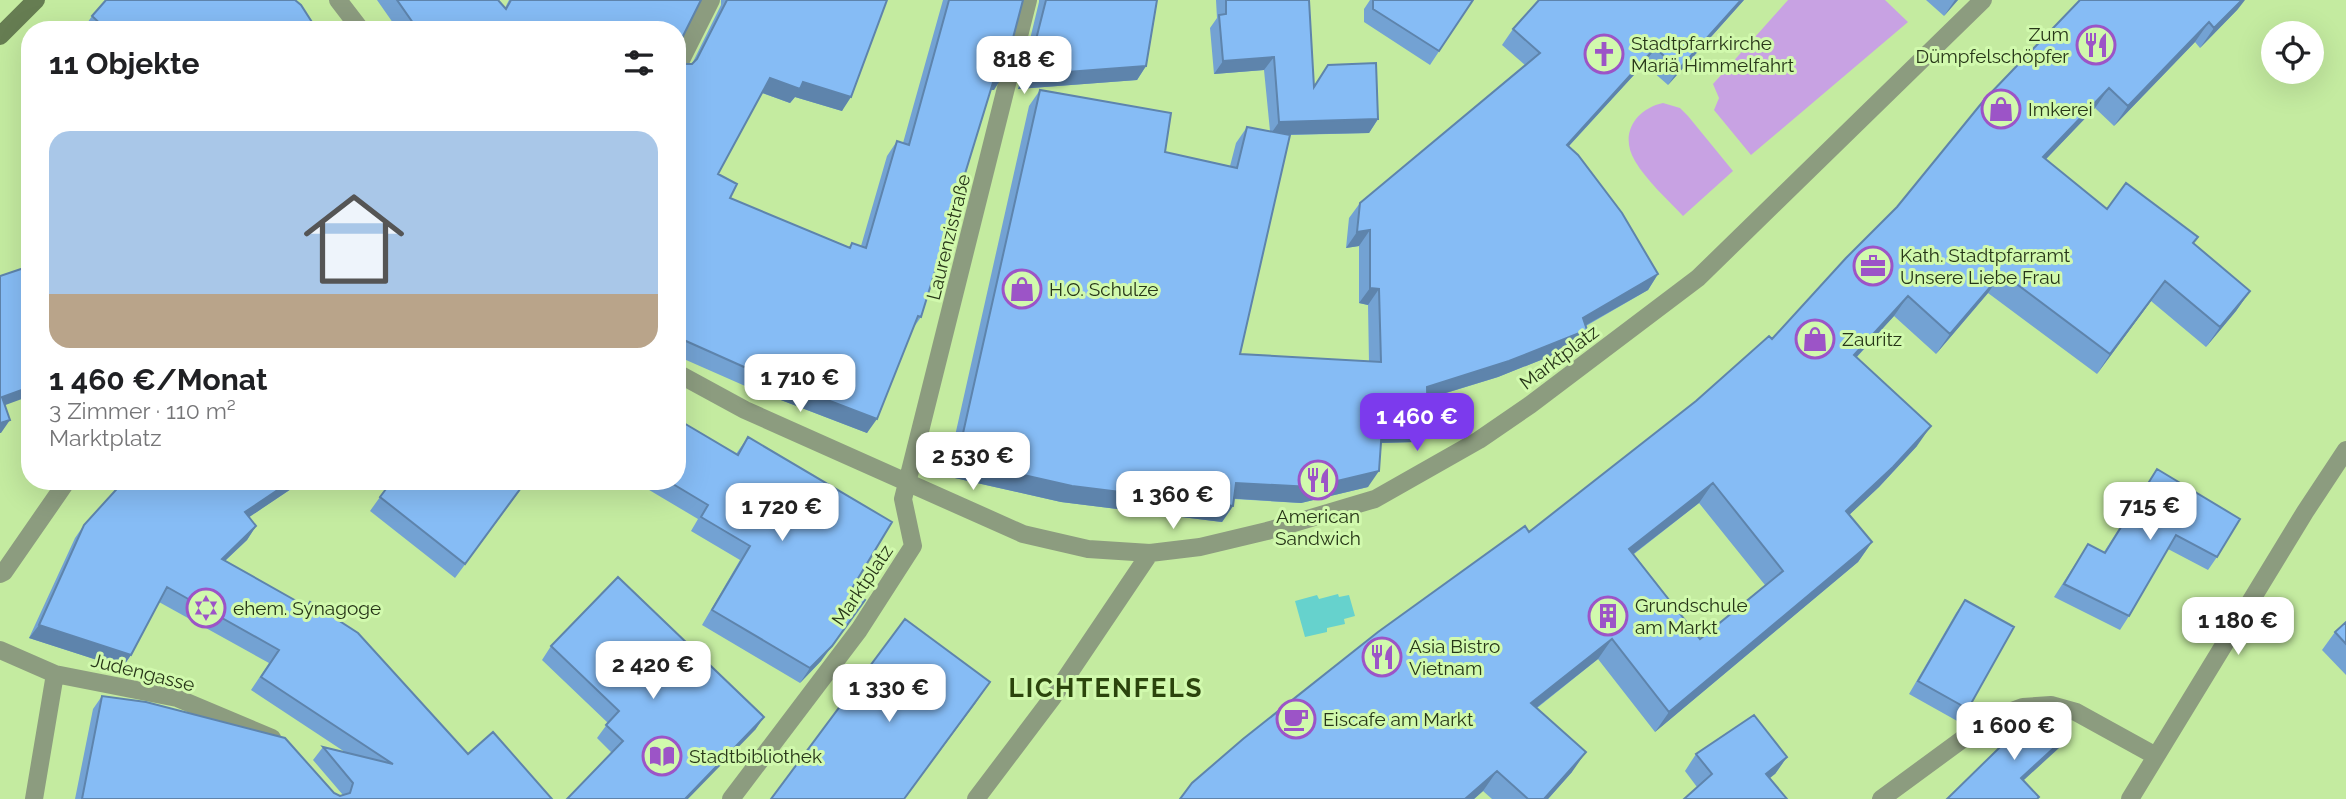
<!DOCTYPE html>
<html lang="de">
<meta charset="utf-8">
<style>
body{margin:0;font-family:Raleway,sans-serif;background:#f6f6f6;color:#202124;height:100vh;display:flex;flex-direction:column;font-size:26px;white-space:nowrap}
*{box-sizing:border-box;margin:0}
p{font-size:23px;color:#757577}
.icon{flex:none;width:38px;height:38px;fill:none;stroke:currentColor;stroke-width:2;stroke-linecap:round;stroke-linejoin:round}
.map{position:relative;flex:1;overflow:hidden}
.panel{position:absolute;left:21px;top:21px;width:665px;height:469px;display:flex;flex-direction:column;background:#fff;border-radius:28px;box-shadow:0 7px 28px #0002}
.panel>*{flex:none}
.buttons{position:absolute;left:2261px;top:21px;display:grid;gap:14px}
.buttons a{display:grid;place-items:center;width:63px;height:63px;border-radius:50%;background:#fff;box-shadow:0 7px 28px #0002;font-size:35px}
.price{position:absolute;translate:-50% -60px;padding:0 16px;border-radius:14px;background:#fff;color:#222;font-size:23px;line-height:46px;filter:drop-shadow(0 2px 4px #0008)}
.price::after{content:'';position:absolute;left:50%;top:42px;width:21px;height:16px;margin-left:-10px;background:inherit;clip-path:polygon(0 0,100% 0,50% 100%)}
.price.current{background:#7c3aed;color:#fff}
ul{padding:0;list-style:none}
li{display:grid;align-content:center;gap:14px;height:371px;padding:0 28px}
li span{display:grid;place-items:center;height:217px;border-radius:21px;color:#555}
li>.icon{margin-inline-start:auto}
span .icon{width:126px;height:126px;fill:#fffc;stroke-width:1}
li b{font-size:30px}
h2{display:flex;justify-content:space-between;align-items:center;height:84px;padding:0 28px;font-size:30px}
.map>svg:first-child{display:block}
.green{fill:#c8a2e3}
.water{fill:#66d2cd}
.lines{fill:none;stroke-linecap:round;stroke-linejoin:round}
.street{stroke:#8c9c7f;stroke-width:18}
.secondary{stroke:#667d52;stroke-width:18}
.wall{fill:#73a2d3;fill-rule:evenodd}
.shaded-wall{fill:#5e84ac}
.building{fill:#86bcf5;stroke:#5e84ac;stroke-width:2;fill-rule:evenodd}
.labels{text-anchor:middle;dominant-baseline:central;stroke-width:6;stroke-linejoin:round;paint-order:stroke}
.poi-label{font-size:19px;fill:#273618;stroke:#d1f9ad;text-anchor:start}
.street-label{font-size:19px;fill:#273618;stroke:#d1f9ad}
.district-label{font-size:26px;font-weight:bold;letter-spacing:2px;fill:#2b440c;stroke:#d1f9ad}
</style>
<div class="map">
<svg width="2346" height="799" viewBox="0 0 2346 799">
<rect width="100%" height="100%" fill="#c4eba0"/>
<path class="green" d="M1788 0H1885L1908 22 1751 155 1714 110 1719 98 1713 84Z
M1663 103 1680 108 1688 116 1733 171 1683 216C1668 200 1646 180 1635 161 1619 135 1635 109 1663 103Z"/>
<path class="water" d="M1338 594 1339 597 1349 595 1355 616 1344 619 1345 624 1327 628V632L1305 637 1295 601 1317 595 1319 599Z"/>
<g class="lines">
<path class="street" d="M338 0 361 30
M677 68 711 0
M677 373 745 410 1023 534 1088 549 1150 553 1200 547 1267 531 1375 499 1479 440 1530 405 1698 278 1983 0
M0 574 4 572 67 481
M0 650 55 674 177 698 272 738
M34 799 55 674
M731 799 859 630 913 546 903 499 1028 0
M976 799 1053 697 1150 553
M1881 799 1990 719 2023 707 2051 705 2076 712 2154 755
M2130 799 2305 512 2346 450"/>
<path class="secondary" d="M0 36 36 0"/>
</g>
<path class="wall" d="M377 0H498L505 8 509 0H701L677 30H398Z
M721 0H887L842 111 795 97 790 103 762 93 718 174 730 198 849 247 852 243 861 246 887 156 897 141 903 143 943 0H1023L994 90H990L921 317 914 327 867 433 752 389 677 356V60L682 64H692L721 5Z
M1039 0H1157L1146 66 1137 80 1018 89 1039 2Z
M1216 0H1309L1314 86 1328 65 1378 119 1369 133 1290 135 1240 354 1369 362 1368 305 1359 303V246L1346 248 1349 218 1360 203 1525 65 1502 45 1513 29 1744 0 1668 85 1644 64 1569 146 1658 274 1648 290 1586 326 1587 330 1576 346 1498 377 1427 399 1417 442 1381 443 1368 487 1301 503 1234 499 1233 506 1222 522 1061 502 946 476 1029 106 1040 90 1165 152 1230 166 1236 143 1247 127 1270 131 1264 70 1214 74 1210 28 1217 18Z
M1370 0H1473L1430 65 1364 22V9Z
M1926 0H1958L1944 16Z
M2238 9 2200 48 2195 42 2114 126 2095 108 2046 159 2107 209 2193 243 2250 291 2236 311 2206 347 2151 301 2097 374 1988 293 1936 354 1894 316 1856 358 1917 446 1879 487 1849 515 1872 542 1858 562 1655 732 1598 659 1537 708 1572 772 1548 799H1492L1483 791 1474 799H1180L1529 532 1696 401 1772 339 1897 207 1985 99ZM1699 503 1765 585 1700 639 1634 554Z
M92 16 317 30H84L83 29Z
M748 437 851 590 821 661 800 683 702 625 740 560 691 531 698 519 634 481H677L736 454Z
M2157 469 2217 557 2208 570 2168 549 2129 616 2120 630 2054 597 2088 544 2104 552Z
M124 481H298L294 487 249 517 256 526 247 540 225 561 468 754 552 799H75L93 709 102 696 334 793 340 796 343 795 313 760 323 747 345 752 251 690 269 663 159 602 131 655 122 668 29 638 75 538 84 525Z
M527 481 455 578 370 511 380 497Z
M1965 600 1968 709 1959 722 1909 694 1956 613Z
M2346 622V675L2322 650 2335 632Z
M551 646 764 717 755 730 612 753 597 738 608 723 542 660Z
M1696 754 1787 757 1775 774 1697 787 1685 771Z"/>
<path class="shaded-wall" d="M1741 0H1744L1668 85 1679 69Z
M1955 0H1958L1944 16Z
M2242 0H2245L2238 9 2200 48 2214 28Z
M2209 22 2195 42 2114 126 2128 106Z
M1655 48 1644 64 1556 160 1567 145Z
M1274 57 1264 70 1214 74 1223 61Z
M1146 66 1137 80 1018 89 1027 75Z
M995 76H1003L994 90H985Z
M770 78 803 82 851 97 842 111 795 97 790 103 760 92Z
M2109 88 2095 108 2029 177 2043 157Z
M1378 119 1369 133 1270 135 1279 122Z
M1370 230 1359 246 1346 248 1357 232Z
M2002 273 1988 293 1936 354 1950 334Z
M1658 274 1648 290 1572 333 1583 318Z
M2165 281 2151 301 2097 374 2110 354Z
M1370 288 1379 289 1368 305 1359 303Z
M2250 291 2236 311 2206 347 2220 327Z
M1908 296 1894 316 1840 375 1854 355Z
M1587 330 1576 346 1498 377 1416 402 1427 387Z
M762 375 877 419 867 433 752 389Z
M30 387V396L0 407 2 397Z
M10 420 1 433H0V423Z
M1428 426 1417 442 1371 443 1382 428Z
M1931 426 1917 446 1879 487 1832 531 1846 511Z
M957 460 1233 506 1222 522 1061 502 946 476Z
M1379 471 1368 487 1301 503 1225 498 1236 483Z
M291 481H298L294 487 236 526 245 512Z
M1713 483 1699 503 1615 568 1629 549Z
M256 526 247 540 212 573 222 559Z
M1872 542 1858 562 1655 732 1669 712Z
M855 615 821 661 800 683 810 668Z
M39 625 131 655 122 668 29 638Z
M1612 639 1598 659 1517 723 1531 703Z
M990 682 975 704 904 799Z
M764 717 755 730 688 799H685Z
M2068 735 2059 748 2012 791 2021 778Z
M1586 752 1572 772 1548 799H1544Z
M1787 757 1775 774 1754 791 1766 774Z
M1497 771 1483 791 1474 799H1465Z"/>
<path class="building" d="M106 0H295L301 5 317 30H107L92 16Z
M397 0H498L506 9 511 0H701L677 48V30H418Z
M727 0H887L851 97 803 82 800 89 770 78 718 174 737 184 730 198 850 248 852 243 866 248 897 141 909 145 949 0H1023L1003 76H995L921 317 918 316 877 419 762 375 677 337V60L682 64H692L697 59Z
M1046 0H1157L1146 66 1027 75Z
M1226 0H1309L1314 87 1328 65 1376 63 1378 119 1279 122 1274 57 1223 61 1219 15 1226 14Z
M1373 0H1473L1439 51 1373 9Z
M1539 0H1741L1679 69 1655 48 1567 145 1578 155 1622 213 1658 274 1583 318 1587 330 1509 361 1427 387 1428 426 1382 428 1379 471 1312 487 1236 483 1233 506 1072 486 957 460 1040 90 1171 113 1165 152 1237 168 1247 127 1290 135 1240 354 1381 362 1379 289 1370 288V230L1357 232 1360 203 1540 53 1513 29Z
M2080 0H2242L2214 28 2209 22 2128 106 2109 88 2043 157 2107 209 2126 183 2198 237 2193 243 2250 291 2220 327 2165 281 2110 354 2002 273 1950 334 1908 296 1854 355 1931 426 1893 467 1846 511 1872 542 1669 712 1612 639 1531 703 1586 752 1544 799H1528L1497 771 1465 799H1180L1192 783 1243 739 1378 632 1525 526 1529 532 1696 401 1769 336 1772 339 1846 258 1897 207 1985 99ZM1713 483 1783 571 1700 639 1629 549Z
M30 266V387L2 397 10 420 0 423V276Z
M677 419 738 455 748 437 892 522 851 590 865 600 832 646 810 668 712 610 750 546 701 517 708 505 668 481H677Z
M2157 469 2240 519 2217 557 2176 535 2129 616 2064 584 2088 544 2105 553Z
M124 481H291L245 512 256 526 222 559 307 607 310 602 358 633 468 754 493 732 552 799H82L102 696 146 702 285 738 334 793 340 796 350 793 353 783 323 747 393 764 261 677 279 650 167 587 131 655 39 625 84 525Z
M392 481H526L465 564 380 497Z
M618 577 764 717 685 799H567L623 741 606 725 619 711 551 646Z
M1965 600 2014 627 1968 709 1918 681Z
M905 619 990 682 904 799H771Z
M2346 622V644L2335 632Z
M2041 707 2068 735 2021 778 2039 797 2037 799H1947Z
M1754 715 1787 757 1766 774 1787 799H1684L1712 774 1696 754Z"/>
<defs>
<symbol id="restaurant-ring" viewBox="-11 -11 22 22"><circle r="9.5" fill="#d1f9ad" stroke="#9c54c7" stroke-width="1.5"/><path d="M-5-6h1v4h1v-4h1v4h1v-4h1v5L-1.5 .5V6h-2V.5L-5-1ZM5-6V6H3V1.5H1.5Q1.5-4 5-6Z" fill="#9c54c7"/></symbol>
<symbol id="church-ring" viewBox="-11 -11 22 22"><circle r="9.5" fill="#d1f9ad" stroke="#9c54c7" stroke-width="1.5"/><path d="M-1.2-6h2.4v3.5h3.3v2.4h-3.3V6h-2.4V-.1h-3.3v-2.4h3.3Z" fill="#9c54c7"/></symbol>
<symbol id="shop-ring" viewBox="-11 -11 22 22"><circle r="9.5" fill="#d1f9ad" stroke="#9c54c7" stroke-width="1.5"/><path d="M-5-2.5h2.3a2.7 3.5 0 0 1 5.4 0H5L5.5 6h-11ZM-1.5-2.5h3a1.5 2.3 0 0 0-3 0Z" fill="#9c54c7"/></symbol>
<symbol id="office-ring" viewBox="-11 -11 22 22"><circle r="9.5" fill="#d1f9ad" stroke="#9c54c7" stroke-width="1.5"/><path d="M-6-3h4V-5.5h4V-3h4V5H-6ZM-1-4.5V-3h2v-1.5ZM-6 0V1H6V0Z" fill="#9c54c7"/></symbol>
<symbol id="synagogue-ring" viewBox="-11 -11 22 22"><circle r="9.5" fill="#d1f9ad" stroke="#9c54c7" stroke-width="1.5"/><path d="M0-6.5L5.6 3.2H-5.6ZM0 6.5L5.6-3.2H-5.6Z" fill="#9c54c7"/></symbol>
<symbol id="building-ring" viewBox="-11 -11 22 22"><circle r="9.5" fill="#d1f9ad" stroke="#9c54c7" stroke-width="1.5"/><path d="M-4-6H4V6H1V3H-1V6H-4ZM-2.5-4.3h1.7v1.8h-1.7ZM.8-4.3h1.7v1.8H.8ZM-2.5-1h1.7V.8h-1.7ZM.8-1h1.7V.8H.8Z" fill="#9c54c7"/></symbol>
<symbol id="cafe-ring" viewBox="-11 -11 22 22"><circle r="9.5" fill="#d1f9ad" stroke="#9c54c7" stroke-width="1.5"/><path d="M-5.5-4.5H6V0H3Q3 3.5 0 3.5H-2.5Q-5.5 3.5-5.5 0ZM3-3.2v2h1.7v-2ZM-6 4.5H4V6H-6Z" fill="#9c54c7"/></symbol>
<symbol id="library-ring" viewBox="-11 -11 22 22"><circle r="9.5" fill="#d1f9ad" stroke="#9c54c7" stroke-width="1.5"/><path d="M-6-4Q-3-5.5-.7-3.5V5Q-3 3-6 4ZM6-4Q3-5.5 .7-3.5V5Q3 3 6 4Z" fill="#9c54c7"/></symbol>
</defs>
<g fill-rule="evenodd">
<use href="#restaurant-ring" x="2074" y="23" width="44" height="44"/>
<use href="#church-ring" x="1582" y="32" width="44" height="44"/>
<use href="#shop-ring" x="1979" y="87" width="44" height="44"/>
<use href="#office-ring" x="1851" y="244" width="44" height="44"/>
<use href="#shop-ring" x="1000" y="267" width="44" height="44"/>
<use href="#shop-ring" x="1793" y="317" width="44" height="44"/>
<use href="#restaurant-ring" x="1296" y="458" width="44" height="44"/>
<use href="#synagogue-ring" x="184" y="586" width="44" height="44"/>
<use href="#building-ring" x="1586" y="594" width="44" height="44"/>
<use href="#restaurant-ring" x="1360" y="635" width="44" height="44"/>
<use href="#cafe-ring" x="1274" y="697" width="44" height="44"/>
<use href="#library-ring" x="640" y="734" width="44" height="44"/>
</g>
<g class="labels">
<g class="poi-label">
<text x="2069" y="34" text-anchor="end">Zum<tspan x="2069" dy="22">Dümpfelschöpfer</tspan></text>
<text x="1631" y="43">Stadtpfarrkirche<tspan x="1631" dy="22">Mariä Himmelfahrt</tspan></text>
<text x="2028" y="109">Imkerei</text>
<text x="1900" y="255">Kath. Stadtpfarramt<tspan x="1900" dy="22">Unsere Liebe Frau</tspan></text>
<text x="1049" y="289">H.O. Schulze</text>
<text x="1842" y="339">Zauritz</text>
<text x="1318" y="516" text-anchor="middle">American<tspan x="1318" dy="22">Sandwich</tspan></text>
<text x="1635" y="605">Grundschule<tspan x="1635" dy="22">am Markt</tspan></text>
<text x="233" y="608">ehem. Synagoge</text>
<text x="1409" y="646">Asia Bistro<tspan x="1409" dy="22">Vietnam</tspan></text>
<text x="1323" y="719">Eiscafe am Markt</text>
<text x="689" y="756">Stadtbibliothek</text>
</g>
<g class="street-label">
<text transform="translate(948 237) rotate(-76)">Laurenzistraße</text>
<text transform="translate(1559 357) rotate(-37)">Marktplatz</text>
<text transform="translate(862 585) rotate(-56)">Marktplatz</text>
<text transform="translate(143 672) rotate(14)">Judengasse</text>
</g>
<g class="district-label">
<text x="1106" y="688">LICHTENFELS</text>
</g>
</g>
</svg>
<div class="buttons">
<a><svg class="icon" aria-label="locate" viewBox="0 0 24 24"><circle cx="12" cy="12" r="6"/><path d="M12 2v4M12 18v4M2 12h4M18 12h4"/></svg></a>
</div>
<b class="price" style="left:1024px;top:96px">818 €</b>
<b class="price" style="left:800px;top:414px">1 710 €</b>
<b class="price current" style="left:1417px;top:453px">1 460 €</b>
<b class="price" style="left:973px;top:492px">2 530 €</b>
<b class="price" style="left:1173px;top:531px">1 360 €</b>
<b class="price" style="left:2150px;top:542px">715 €</b>
<b class="price" style="left:782px;top:543px">1 720 €</b>
<b class="price" style="left:2238px;top:657px">1 180 €</b>
<b class="price" style="left:653px;top:701px">2 420 €</b>
<b class="price" style="left:889px;top:724px">1 330 €</b>
<b class="price" style="left:2014px;top:762px">1 600 €</b>
<section class="panel">
<h2>11 Objekte<svg class="icon" aria-label="filters" viewBox="0 0 24 24"><path d="M4 7h16M4 17h16"/><circle cx="9" cy="7" r="2"/><circle cx="15" cy="17" r="2"/></svg></h2>
<ul>
<li><span style="background:linear-gradient(#a9c7e8 75%,#b9a48a 0)"><svg class="icon" aria-label="home" viewBox="0 0 24 24"><path d="M3 11l9-7 9 7M6 9v11h12V9"/></svg></span><div><b>1 460 €/Monat</b><p>3 Zimmer · 110 m²</p><p>Marktplatz</p></div></li>
</ul>
</section>
</div>
